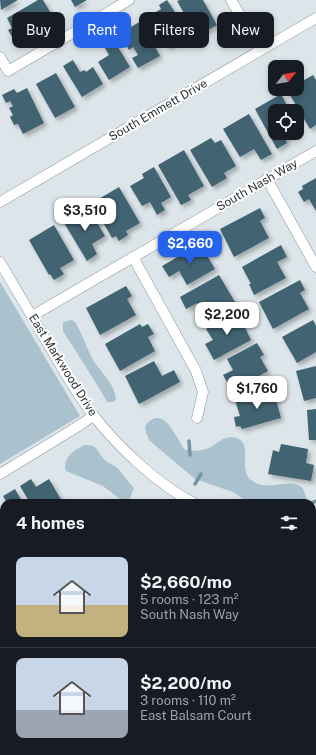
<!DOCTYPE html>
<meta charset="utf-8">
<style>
body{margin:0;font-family:"Public Sans",sans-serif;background:#20242c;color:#f1f3f6;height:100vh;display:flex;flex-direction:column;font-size:15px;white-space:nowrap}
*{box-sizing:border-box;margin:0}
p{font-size:13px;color:#9ea1a6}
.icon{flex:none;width:22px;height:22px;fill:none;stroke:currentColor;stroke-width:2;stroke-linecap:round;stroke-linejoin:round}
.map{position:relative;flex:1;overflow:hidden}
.sheet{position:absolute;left:0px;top:499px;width:316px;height:256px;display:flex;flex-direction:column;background:#171b24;border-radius:12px 12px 0 0;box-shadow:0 2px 6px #0003}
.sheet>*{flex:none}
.banner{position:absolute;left:12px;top:12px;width:292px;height:36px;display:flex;gap:8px}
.needle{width:26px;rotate:60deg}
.fabs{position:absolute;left:268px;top:60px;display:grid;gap:8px}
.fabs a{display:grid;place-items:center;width:36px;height:36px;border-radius:8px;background:#171b24;box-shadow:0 2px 6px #0003;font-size:20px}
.price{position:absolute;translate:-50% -34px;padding:0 9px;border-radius:8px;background:#fff;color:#222;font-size:13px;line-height:26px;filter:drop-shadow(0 1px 2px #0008)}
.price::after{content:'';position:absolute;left:50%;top:24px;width:12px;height:9px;margin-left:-6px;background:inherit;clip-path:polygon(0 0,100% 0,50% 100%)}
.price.selected{background:#2563eb;color:#fff}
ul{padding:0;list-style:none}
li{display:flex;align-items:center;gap:12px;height:100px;padding:0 16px}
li+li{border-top:1px solid #363941}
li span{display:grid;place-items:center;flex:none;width:112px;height:80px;border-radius:8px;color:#555}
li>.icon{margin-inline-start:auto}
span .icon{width:48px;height:48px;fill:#fffc;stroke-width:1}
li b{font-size:17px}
h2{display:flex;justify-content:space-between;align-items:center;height:48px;padding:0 16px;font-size:17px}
.chip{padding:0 14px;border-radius:8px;background:#171b24;box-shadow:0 2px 6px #0003;font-size:14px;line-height:36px}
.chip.selected{background:#2563eb;color:#fff}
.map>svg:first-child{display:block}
.green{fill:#a9c2cd}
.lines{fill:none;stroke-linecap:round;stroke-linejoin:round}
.stream{stroke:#7296a4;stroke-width:3.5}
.building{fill:#426472;filter:url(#shadow)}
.street-casing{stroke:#8e979a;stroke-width:11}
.street{stroke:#fff;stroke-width:10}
.labels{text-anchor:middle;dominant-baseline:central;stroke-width:4;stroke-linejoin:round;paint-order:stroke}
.street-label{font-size:12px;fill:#303435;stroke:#fff}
</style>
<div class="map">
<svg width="316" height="755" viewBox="0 0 316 755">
<defs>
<filter id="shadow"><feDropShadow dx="3" dy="3" stdDeviation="2" flood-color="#0004"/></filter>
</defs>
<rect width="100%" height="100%" fill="#dce5e9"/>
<path class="green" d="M0 282 80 416 0 464Z
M72 320 76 323C82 334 86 346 92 358 99 371 115 383 116 399L113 402H107L101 391 63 331V323L66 321Z
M155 418C155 418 161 418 161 419 170 421 179 442 184 449 192 452 203 451 211 447 220 442 224 435 236 438 254 443 237 468 251 480 267 494 292 475 303 489 305 493 306 499 309 503H249L233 492 195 479 150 441C144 430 142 424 155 418Z
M84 445C99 445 96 451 105 460 108 463 112 464 116 467 123 473 127 481 134 488L130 498 125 503 103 486 66 471C62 458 73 451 84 445Z
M312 507 316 510 315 532 312 530Z"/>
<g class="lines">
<path class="stream" d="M189 441 190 455
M195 484 201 474
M312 503 316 501"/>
</g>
<path class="building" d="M0 0H18L1 10Z
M38 0H43L55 20 43 27 40 22 33 26 35 29 27 34 25 30 17 34 20 40 15 42 8 30 12 28 7 18Z
M71 0H87L75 7Z
M167 0 180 20 176 23 180 29 183 27 189 38 184 41 183 38 167 47 149 16 161 9 159 5Z
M180 0H203L217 25 197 36 177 1Z
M141 21 160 56 138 68 132 58 138 55 133 47 129 50 125 43 129 40 126 35 121 37 116 29 128 22 131 27Z
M112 37 130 67 109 80 98 62 109 55 102 43Z
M73 60 80 72 85 70 86 72 93 67 103 84 82 97 63 66Z
M56 73 75 107 55 118 36 84Z
M313 75 316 80V125L310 129 287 90 297 89V84Z
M27 88 44 123 23 134 18 124 14 125 10 117 13 115 9 108 13 106 10 101 6 103 2 95 14 89 17 93Z
M281 94 290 111H275V133H294L285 138 287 143 277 149 255 109Z
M249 114 272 154 261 160 254 149 240 157 223 129Z
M211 138 215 143 221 140 236 166 224 173 227 178 212 187 190 150Z
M184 150 204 186 188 195 191 200 181 205 158 165Z
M154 167 171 197 161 203 165 210 157 215 150 202 142 206 130 186 144 178 142 174Z
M316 178V211L309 199 304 202 298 192 303 189 302 186Z
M119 187 140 223 126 231 128 235 119 241 116 236 112 238 92 203Z
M88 207 105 236 92 244 97 254 87 261 63 221Z
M260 208 265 218 260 221 269 238 234 257 220 229Z
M54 225 74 260 60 268 64 274 54 280 50 274 49 275 29 240Z
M200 244 215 269 187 285 179 271 169 277 162 266Z
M281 245 287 257 277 262 286 278 254 295 249 284H251L242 267Z
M219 275 235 302 205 319 197 303 186 309 180 297Z
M300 280 305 290 300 293 309 309 273 329 259 302Z
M126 286 132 296 127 299 136 315 100 335 86 308Z
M237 312 251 340 214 360 205 344 213 340 206 329Z
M313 320 316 326V352L297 363 282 337Z
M140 324 142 327 148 324 154 334 148 337 155 351 120 371 105 344Z
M257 343 264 355 260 357 268 371 232 391 223 375 233 370 227 359Z
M154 361 162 376 174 370 180 382 139 404 125 376Z
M316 366V398L304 401 296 371Z
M273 389 281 418 242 429 240 426 236 427 234 417 240 416 235 400Z
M316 409V440H309L307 410Z
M281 444 308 449 306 463 314 465 311 481 268 474 273 450 279 452Z
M31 479 36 487 49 479 63 503H30L20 486Z
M15 489 23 503H7L3 496Z
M105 499 112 503H103Z
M4 511V527L0 521V514Z
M0 528 4 535V548L0 550Z
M0 631 4 638V660L0 663Z
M312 663H316V693L312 692 313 677 312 676Z
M4 667V702L0 705V669Z
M312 701 316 702V731L312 730Z
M312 740H316V755H299V751H312Z
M18 751H68L62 755H31L29 753 25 755H20Z
M163 751H175L173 755Z"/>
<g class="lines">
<defs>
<path id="street" d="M231 0 261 50
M0 57 8 71 129 0
M267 179 316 267
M0 202 316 18
M133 257 196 371 203 392 197 418
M0 262C18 293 36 323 54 354 66 375 78 396 93 415 119 448 157 484 194 503
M32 316 316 151
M0 474 80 425 93 416
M312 556 316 558
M312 591 316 581
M272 755V751"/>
</defs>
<use href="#street" class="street-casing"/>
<use href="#street" class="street"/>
</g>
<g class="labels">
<g class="street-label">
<text transform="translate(158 110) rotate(-30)">South Emmett Drive</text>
<text transform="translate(257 185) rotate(-30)">South Nash Way</text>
<text transform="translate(63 365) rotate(58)">East Markwood Drive</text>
</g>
</g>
</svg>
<div class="fabs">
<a><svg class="needle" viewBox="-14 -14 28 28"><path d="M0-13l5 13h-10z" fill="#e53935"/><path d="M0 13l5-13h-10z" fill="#9ea1a6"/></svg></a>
<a><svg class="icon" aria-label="locate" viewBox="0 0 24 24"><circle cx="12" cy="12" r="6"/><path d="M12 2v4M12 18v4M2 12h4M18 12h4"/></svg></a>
</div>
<b class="price" style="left:85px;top:232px">$3,510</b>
<b class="price selected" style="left:190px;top:265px">$2,660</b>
<b class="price" style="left:227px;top:336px">$2,200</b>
<b class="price" style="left:257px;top:410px">$1,760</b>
<div class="banner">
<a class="chip">Buy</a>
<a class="chip selected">Rent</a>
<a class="chip">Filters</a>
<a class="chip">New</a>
</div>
<section class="sheet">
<h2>4 homes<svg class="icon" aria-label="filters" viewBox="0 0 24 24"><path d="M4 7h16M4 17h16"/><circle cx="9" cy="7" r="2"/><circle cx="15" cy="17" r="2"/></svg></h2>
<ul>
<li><span style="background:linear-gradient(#c9d6e8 60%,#c2b280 0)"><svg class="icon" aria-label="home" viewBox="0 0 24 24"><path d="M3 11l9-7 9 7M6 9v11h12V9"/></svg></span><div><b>$2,660/mo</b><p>5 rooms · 123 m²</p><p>South Nash Way</p></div></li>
<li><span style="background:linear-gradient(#c9d6e8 65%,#9aa5b1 0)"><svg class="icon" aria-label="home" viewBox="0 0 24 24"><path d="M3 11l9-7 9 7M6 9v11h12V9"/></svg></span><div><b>$2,200/mo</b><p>3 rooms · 110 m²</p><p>East Balsam Court</p></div></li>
</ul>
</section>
</div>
